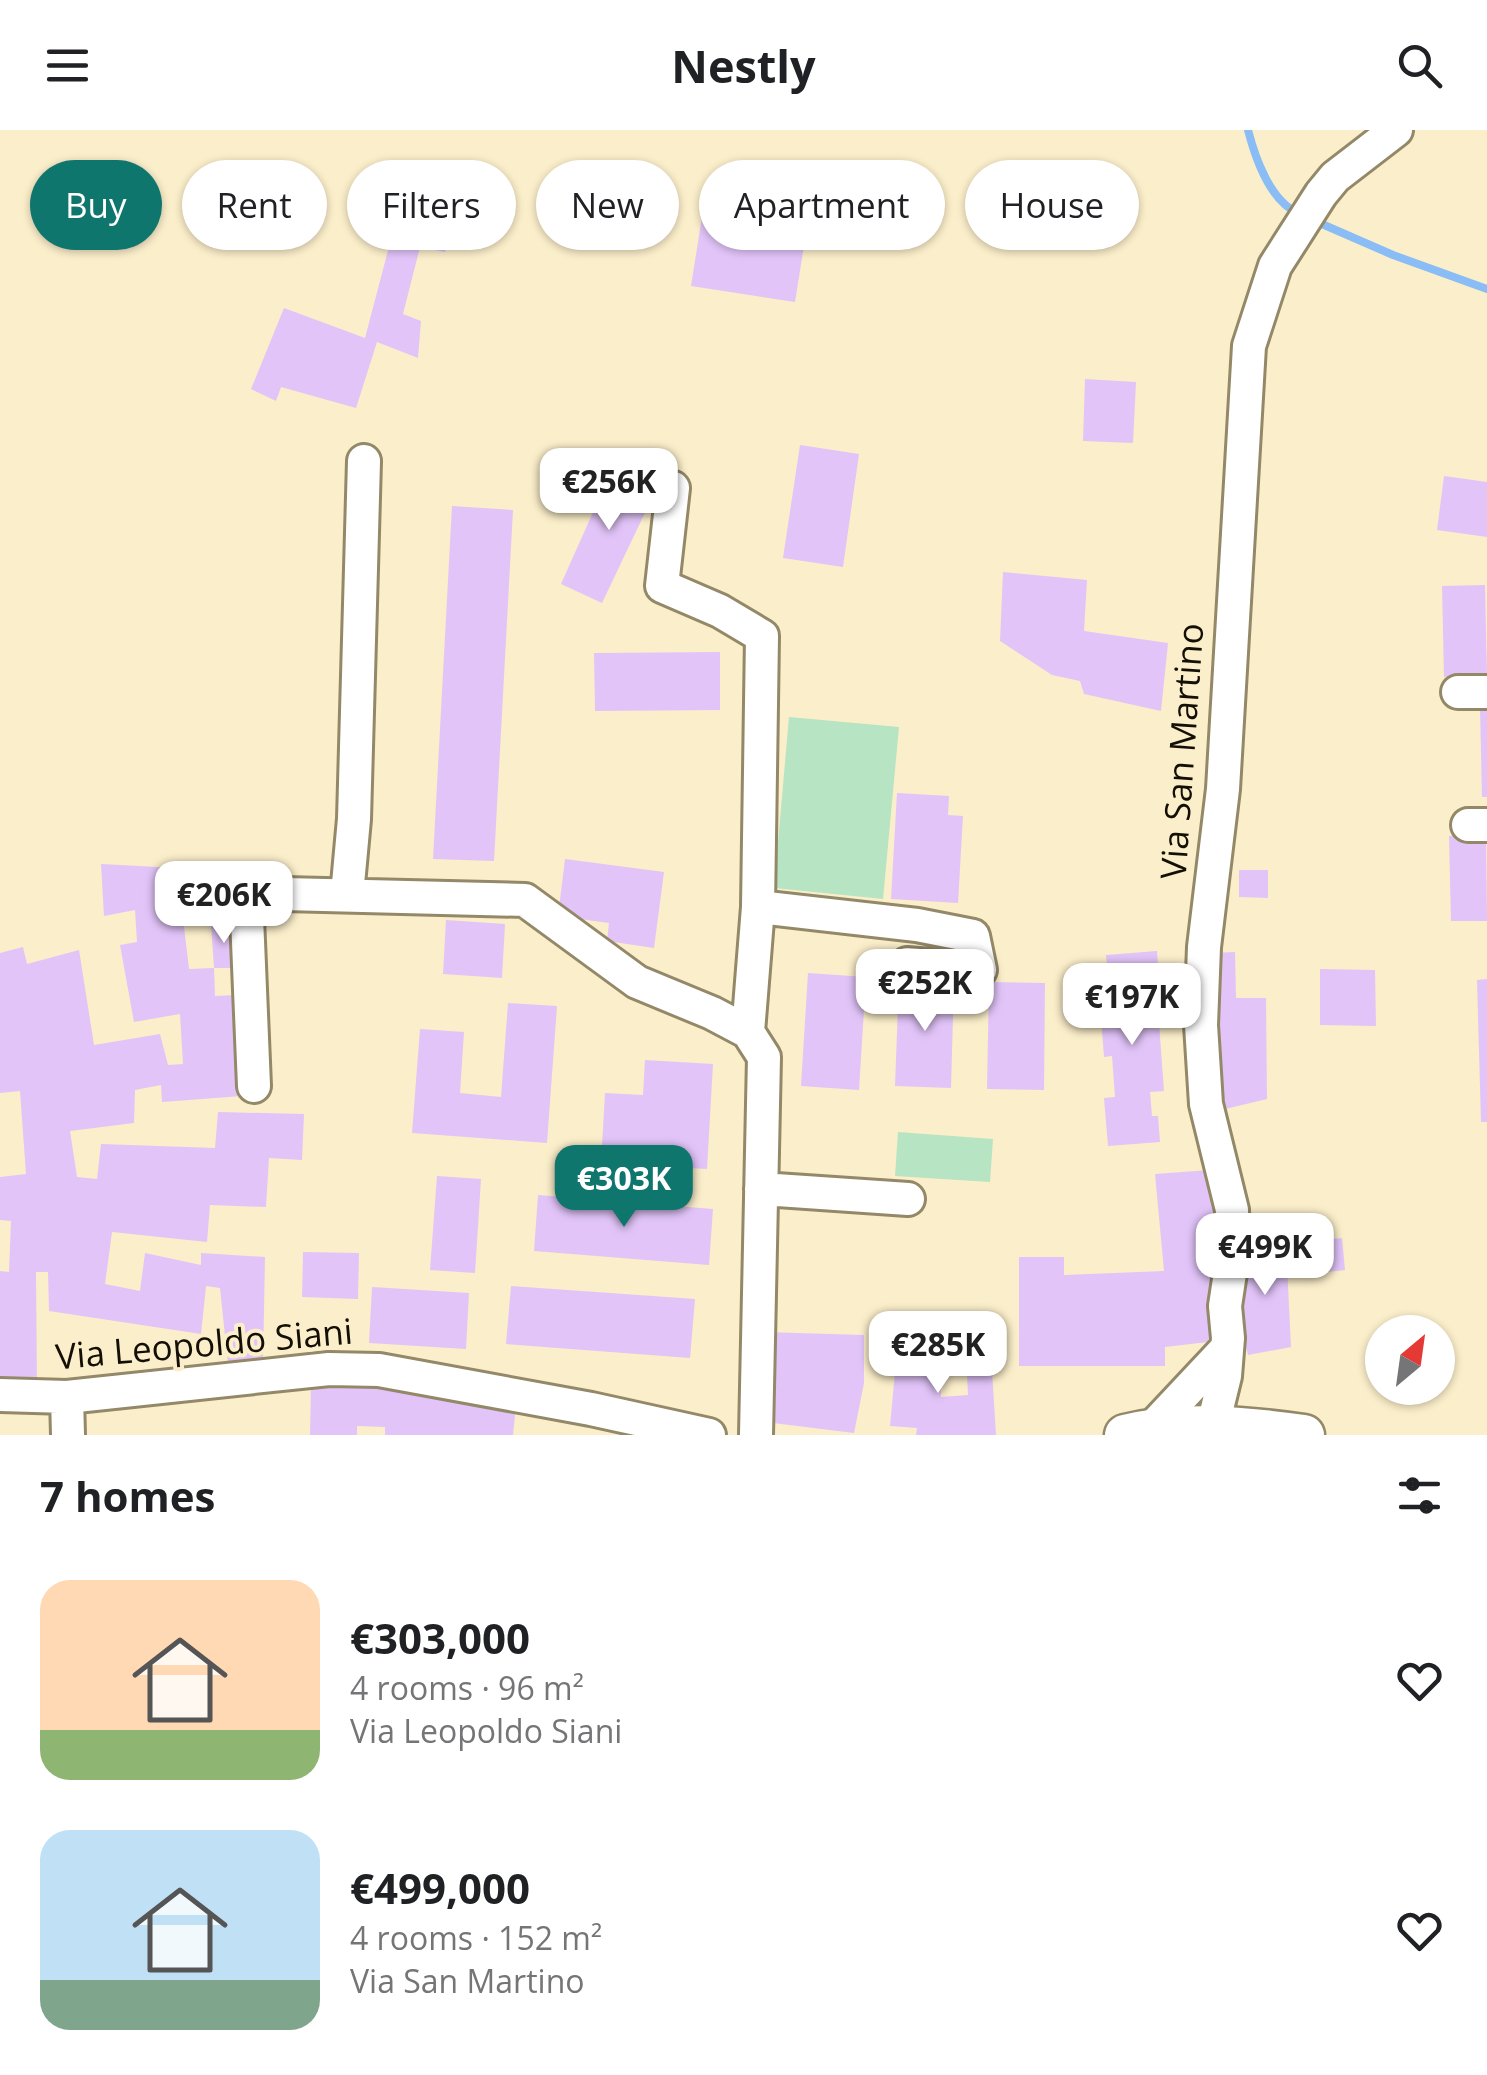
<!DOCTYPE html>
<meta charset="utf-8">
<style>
body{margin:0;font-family:"Open Sans",sans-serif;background:#f6f6f6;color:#202124;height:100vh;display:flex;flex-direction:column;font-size:38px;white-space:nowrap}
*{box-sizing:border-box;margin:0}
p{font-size:32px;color:#757577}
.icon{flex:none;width:55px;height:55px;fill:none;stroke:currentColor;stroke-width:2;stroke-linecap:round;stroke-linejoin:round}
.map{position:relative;height:1305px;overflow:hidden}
.side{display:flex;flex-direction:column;background:#fff;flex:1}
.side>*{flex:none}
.banner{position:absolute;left:30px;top:30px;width:1428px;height:90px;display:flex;gap:20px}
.needle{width:65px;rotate:29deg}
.buttons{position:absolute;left:1365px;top:1185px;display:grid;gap:20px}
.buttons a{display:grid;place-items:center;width:90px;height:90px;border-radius:50%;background:#fff;box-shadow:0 2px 8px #0004;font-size:50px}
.price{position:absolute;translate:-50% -85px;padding:0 22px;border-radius:20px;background:#fff;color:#222;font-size:32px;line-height:65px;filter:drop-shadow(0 2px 5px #0008)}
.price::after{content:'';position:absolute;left:50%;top:60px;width:30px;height:22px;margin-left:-15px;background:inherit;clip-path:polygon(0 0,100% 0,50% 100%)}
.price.selected{background:#0f766e;color:#fff}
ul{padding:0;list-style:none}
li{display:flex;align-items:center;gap:30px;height:250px;padding:0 40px}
li span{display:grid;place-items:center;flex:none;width:280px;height:200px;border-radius:30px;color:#555}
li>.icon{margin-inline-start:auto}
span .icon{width:120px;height:120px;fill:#fffc;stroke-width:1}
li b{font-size:42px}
h2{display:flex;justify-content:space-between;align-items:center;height:120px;padding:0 40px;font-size:42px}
.pill{padding:0 35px;border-radius:45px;background:#fff;box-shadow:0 2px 8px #0004;font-size:35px;line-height:90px}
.pill.selected{background:#0f766e;color:#fff}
header{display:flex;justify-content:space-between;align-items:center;height:130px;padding:0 40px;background:#fff;font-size:45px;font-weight:700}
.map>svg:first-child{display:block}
.green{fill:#b7e4c3}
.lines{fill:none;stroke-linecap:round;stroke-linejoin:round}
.stream{stroke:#8abdf6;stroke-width:8}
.building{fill:#e2c4f9}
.minor-casing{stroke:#938867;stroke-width:38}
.tertiary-casing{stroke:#938867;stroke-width:45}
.minor{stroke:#fff;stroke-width:32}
.tertiary{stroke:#fff;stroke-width:40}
.labels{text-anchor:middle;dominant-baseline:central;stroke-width:8;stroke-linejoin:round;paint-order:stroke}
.street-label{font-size:35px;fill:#140f04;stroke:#fbeeca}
</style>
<header><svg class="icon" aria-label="menu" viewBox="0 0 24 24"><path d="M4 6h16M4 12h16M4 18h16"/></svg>Nestly<svg class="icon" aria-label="search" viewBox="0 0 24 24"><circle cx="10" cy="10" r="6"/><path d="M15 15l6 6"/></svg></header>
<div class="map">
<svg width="1487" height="1305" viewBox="0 0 1487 1305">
<rect width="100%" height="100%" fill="#fbeeca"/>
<path class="green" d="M789 587 899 597 883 769 774 758Z
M898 1002 993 1009 990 1052 895 1046Z"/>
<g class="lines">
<path class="stream" d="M1248 0C1255 27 1270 71 1298 83
M1315 91 1393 125 1487 159"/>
</g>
<path class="building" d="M409 87 453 97 445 122 420 117 403 184 421 191 418 228 377 212 356 278 281 257 276 271 251 259 284 178 365 208 391 109 401 112Z
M702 87 806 103 795 172 691 156Z
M1085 249 1136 252 1133 313 1083 311Z
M800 315 859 324 843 437 783 428Z
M615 333 643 343 651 370 602 473 561 454Z
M1444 346 1487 352V407L1437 400Z
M452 376 513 380 494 731 433 729Z
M1003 442 1087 450 1084 501 1168 513 1161 581 1084 564 1080 551 1052 545 1000 511Z
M1485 455 1487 546 1444 547 1442 456Z
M720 522V580L595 581 594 523Z
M1480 578H1487V667H1482Z
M897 663 949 666 948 685 963 686 958 773 891 769Z
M1486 705 1487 791H1451L1449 706Z
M565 729 664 742 654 818 607 811 609 793 558 786Z
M101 734 177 738 189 839 214 838 215 866 237 865 242 966 162 972 161 955 135 960 134 993 70 1001 77 1047 97 1049 101 1014 215 1018 218 982 304 984 302 1030 269 1028 266 1077 210 1075 207 1112 112 1102 105 1154 140 1161 145 1123 201 1135V1123L265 1127 263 1235 228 1234 220 1158 206 1156 201 1204 49 1181 48 1142H36L37 1256 0 1255V1141L9 1142 11 1091 0 1090V1047L26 1044 20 961 0 963V823L23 817 27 834 79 820 94 915 160 904 168 935 183 934 180 884 134 892 120 815 137 812 135 780 104 786Z
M1239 740H1268V768L1239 767Z
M446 790 505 794 502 848 443 844Z
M234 793 236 838H214L211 794Z
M1157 821 1160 867 1145 868 1147 894 1159 893 1164 961 1150 962 1152 986H1158L1160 1012 1108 1016 1104 968 1115 967 1112 926 1104 927 1100 874 1110 873 1106 825Z
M1235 822 1236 868H1266L1267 969 1221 980 1211 823Z
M1320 839 1375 840 1376 896 1320 895Z
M808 843 866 847 859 960 801 956Z
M899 849 954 851 951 958 895 956Z
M1487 849V992H1481L1477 850Z
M989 852 1045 853 1044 960 987 959Z
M508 873 557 876 547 1013 412 1003 420 899 464 902 460 963 501 967Z
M645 930 713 934 707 1039 601 1033 605 963 643 965Z
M1210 1040 1215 1102 1224 1133 1208 1212 1165 1217V1236H1019V1127H1064V1145L1164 1141 1155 1044Z
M437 1046 481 1049 475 1143 430 1140Z
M538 1065 713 1079 709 1135 534 1121Z
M1249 1107 1286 1115 1291 1217 1248 1225 1236 1179Z
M1342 1108 1345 1140 1318 1143 1315 1111Z
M303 1122 359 1123 358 1169 302 1167Z
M511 1156 695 1169 690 1228 506 1214Z
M372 1157 469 1163 466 1219 369 1213Z
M899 1199 925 1202 922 1241 941 1239V1267L968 1265 967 1243 992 1240 996 1305H916L917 1298 890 1296Z
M763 1202 864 1205V1253L854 1303 765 1292Z
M350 1247 516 1275 513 1305H385V1297L357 1296V1305H310L311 1256Z"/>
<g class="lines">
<defs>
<path id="minor" d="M673 358 662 456 720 481 762 506 758 777 748 902
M1458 562H1487
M1468 695H1487
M347 765 354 689 364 331
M758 777 917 795 973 806 980 840 907 834
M254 956 246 763 525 770 637 852 712 883 748 902 764 927 756 1305
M761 1059 908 1069
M0 1265 67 1267 329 1239 379 1240 591 1279 709 1305
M67 1267 68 1305
M1213 1295 1225 1246 1228 1208 1225 1176 1233 1123 1232 1080 1206 974 1201 895 1204 817 1223 659 1249 216 1275 136 1321 64 1335 47 1396 0
M1151 1299 1227 1218"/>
<path id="tertiary" d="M1125 1305C1184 1290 1245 1297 1304 1305"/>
</defs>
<use href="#minor" class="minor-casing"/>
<use href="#tertiary" class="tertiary-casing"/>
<use href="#minor" class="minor"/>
<use href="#tertiary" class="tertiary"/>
</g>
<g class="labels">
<g class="street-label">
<text transform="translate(1181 621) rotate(-86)">Via San Martino</text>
<text transform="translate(204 1213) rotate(-5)">Via Leopoldo Siani</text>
</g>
</g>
</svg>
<div class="buttons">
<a><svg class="needle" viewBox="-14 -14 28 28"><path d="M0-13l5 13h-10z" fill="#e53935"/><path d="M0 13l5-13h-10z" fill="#757577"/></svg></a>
</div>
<b class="price" style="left:609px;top:403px">€256K</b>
<b class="price" style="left:224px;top:816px">€206K</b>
<b class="price" style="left:925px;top:904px">€252K</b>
<b class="price" style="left:1132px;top:918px">€197K</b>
<b class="price selected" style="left:624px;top:1100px">€303K</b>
<b class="price" style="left:1265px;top:1168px">€499K</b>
<b class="price" style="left:938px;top:1266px">€285K</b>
<div class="banner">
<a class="pill selected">Buy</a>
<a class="pill">Rent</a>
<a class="pill">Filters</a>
<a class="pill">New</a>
<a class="pill">Apartment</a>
<a class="pill">House</a>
</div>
</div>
<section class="side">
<h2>7 homes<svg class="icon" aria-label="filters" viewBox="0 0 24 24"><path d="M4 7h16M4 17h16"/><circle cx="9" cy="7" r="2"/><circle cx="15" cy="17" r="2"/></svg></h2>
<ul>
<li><span style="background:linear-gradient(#ffd9b3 75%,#8fb573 0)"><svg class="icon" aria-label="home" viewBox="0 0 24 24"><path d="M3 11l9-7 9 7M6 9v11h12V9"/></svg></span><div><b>€303,000</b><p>4 rooms · 96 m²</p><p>Via Leopoldo Siani</p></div><svg class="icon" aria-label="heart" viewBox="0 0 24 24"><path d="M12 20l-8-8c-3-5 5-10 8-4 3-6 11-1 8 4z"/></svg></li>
<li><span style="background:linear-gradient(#bfe0f5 75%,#7fa58c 0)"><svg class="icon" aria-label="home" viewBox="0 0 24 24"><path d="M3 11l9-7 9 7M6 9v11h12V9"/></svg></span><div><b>€499,000</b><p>4 rooms · 152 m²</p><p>Via San Martino</p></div><svg class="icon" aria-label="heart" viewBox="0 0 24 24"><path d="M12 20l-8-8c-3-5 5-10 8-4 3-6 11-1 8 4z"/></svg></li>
</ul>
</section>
